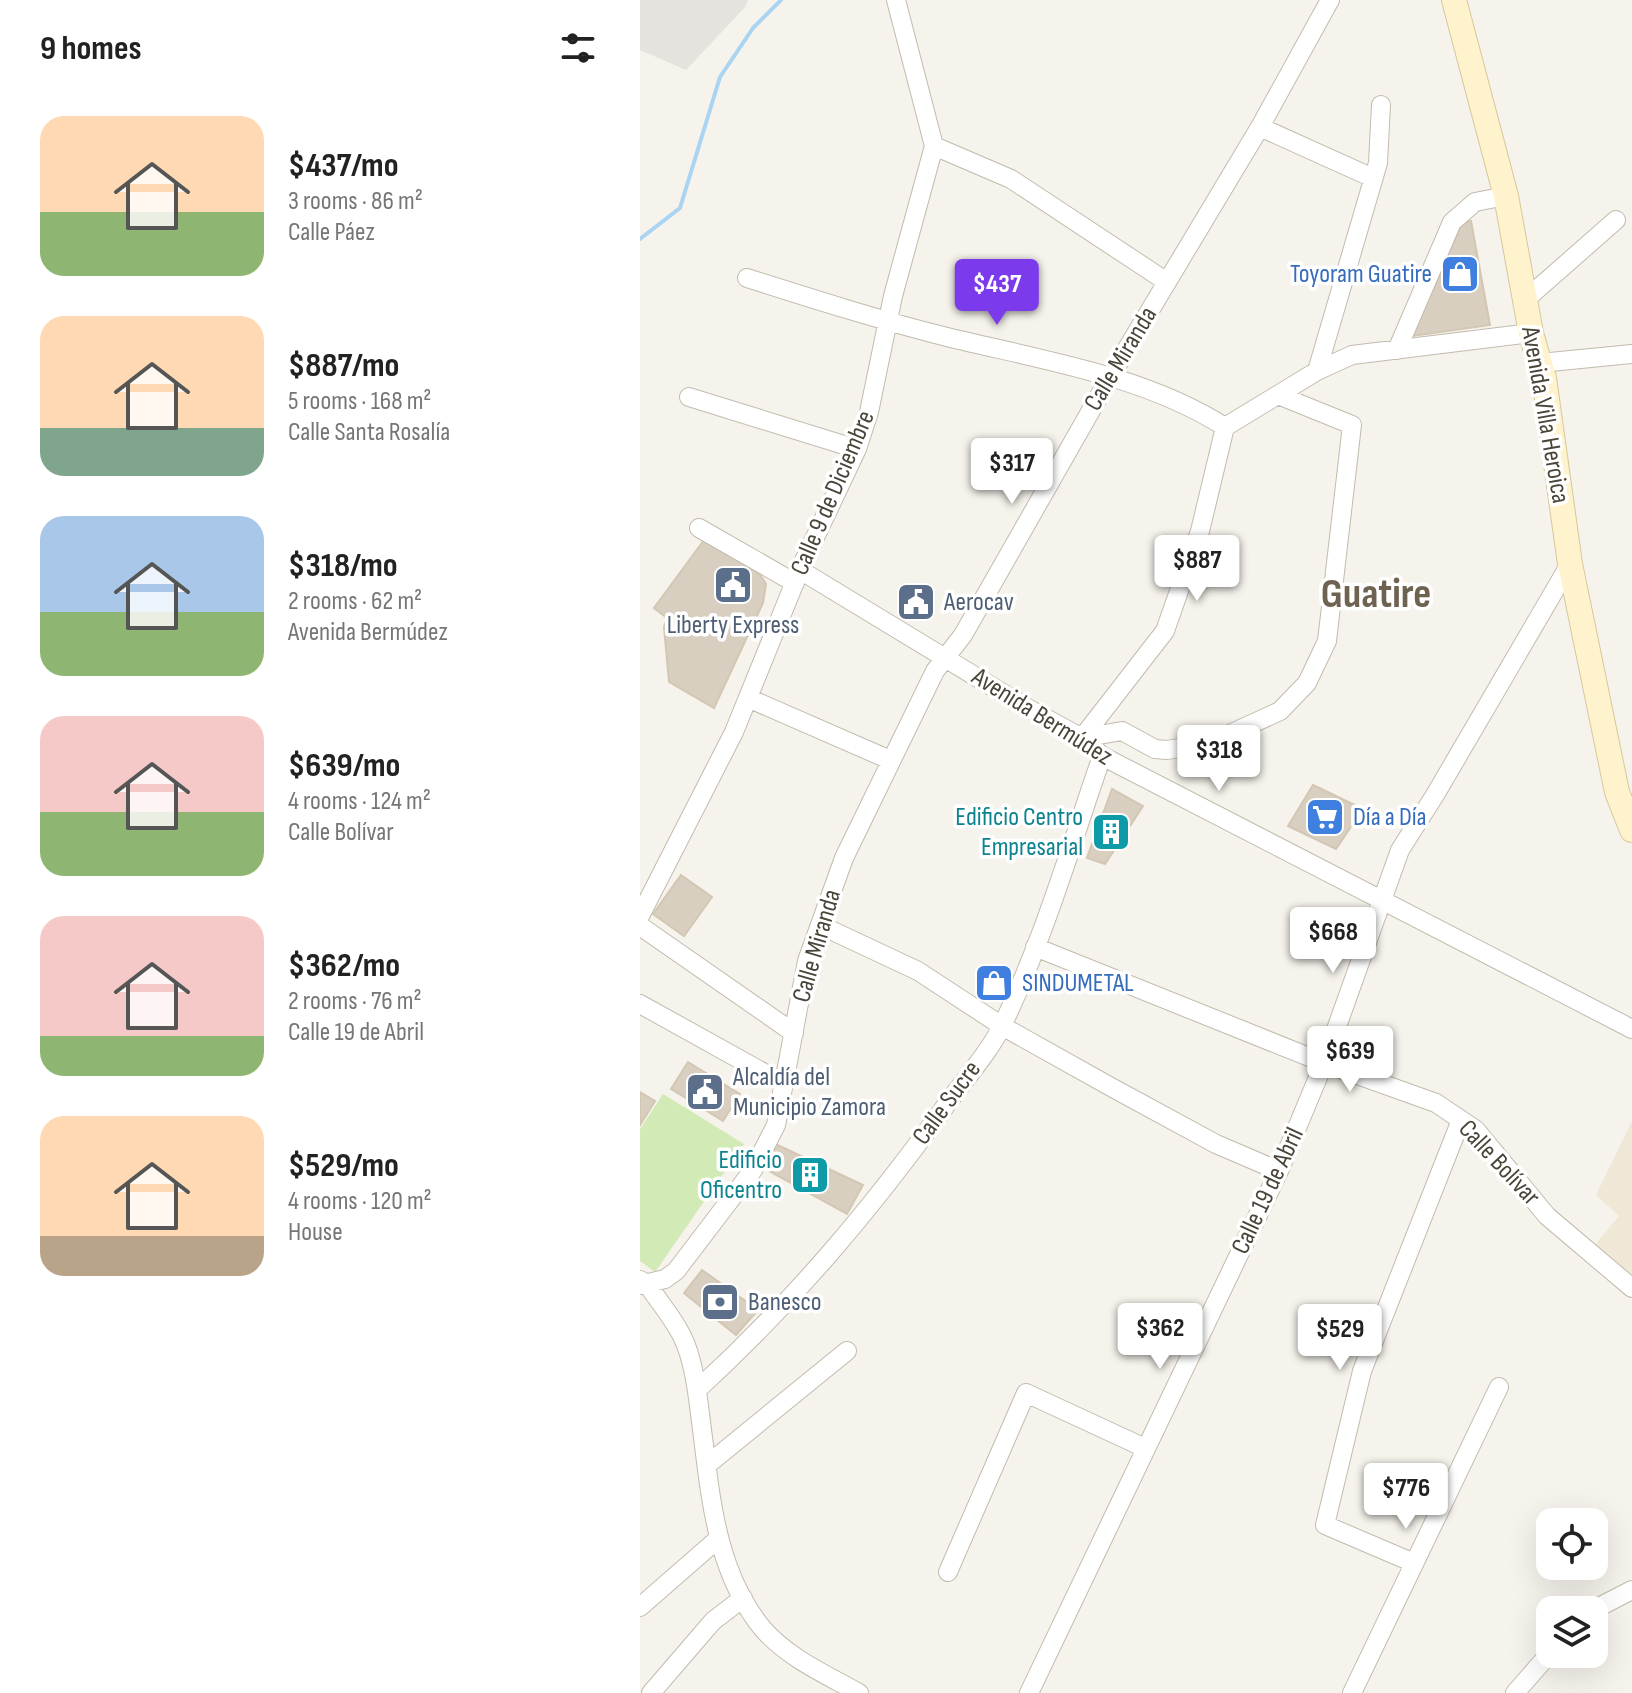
<!DOCTYPE html>
<meta charset="utf-8">
<style>
body{margin:0;font-family:"Sofia Sans Condensed",sans-serif;background:#f6f6f6;color:#222;height:100vh;display:flex;flex-direction:column;font-size:30px;white-space:nowrap}
*{box-sizing:border-box;margin:0}
p{font-size:26px;color:#767676}
.icon{flex:none;width:44px;height:44px;fill:none;stroke:currentColor;stroke-width:2;stroke-linecap:round;stroke-linejoin:round}
.map{position:relative;flex:1;overflow:hidden}
.sheet{display:flex;flex-direction:column;background:#fff;width:640px}
.sheet>*{flex:none}
.buttons{position:absolute;left:896px;top:1508px;display:grid;gap:16px}
.buttons a{display:grid;place-items:center;width:72px;height:72px;border-radius:16px;background:#fff;box-shadow:0 8px 32px #0002;font-size:40px}
.price{position:absolute;translate:-50% -68px;padding:0 18px;border-radius:8px;background:#fff;color:#222;font-size:26px;line-height:52px;filter:drop-shadow(0 2px 4px #0008)}
.price::after{content:'';position:absolute;left:50%;top:48px;width:24px;height:18px;margin-left:-12px;background:inherit;clip-path:polygon(0 0,100% 0,50% 100%)}
.price.selected{background:#7c3aed;color:#fff}
ul{padding:0;list-style:none}
li{display:flex;align-items:center;gap:24px;height:200px;padding:0 40px}
li span{display:grid;place-items:center;flex:none;width:224px;height:160px;border-radius:24px;color:#555}
li>.icon{margin-inline-start:auto}
span .icon{width:96px;height:96px;fill:#fffc;stroke-width:1}
li b{font-size:34px}
h2{display:flex;justify-content:space-between;align-items:center;height:96px;padding:0 40px;font-size:34px}
main{display:flex;flex:1;min-height:0}
.map>svg:first-child{display:block}
.industrial{fill:#e6e2dd}
.education{fill:#efe8d6}
.green{fill:#d2eab5}
.lines{fill:none;stroke-linecap:round;stroke-linejoin:round}
.stream{stroke:#a9d4f2;stroke-width:4}
.building{fill:#d8cfc1;stroke:#d3c7b4;stroke-width:2}
.minor-casing{stroke:#c2bbae;stroke-width:20}
.secondary-casing{stroke:#d6c79b;stroke-width:26}
.minor{stroke:#fff;stroke-width:18}
.secondary{stroke:#fff3cd;stroke-width:24}
.labels{text-anchor:middle;dominant-baseline:central;stroke-width:7;stroke-linejoin:round;paint-order:stroke}
.shop-label{font-size:26px;fill:#366cbe;stroke:#fff;text-anchor:start}
.street-label{font-size:26px;fill:#4b4439;stroke:#fff}
.service-label{font-size:26px;fill:#4e5e75;stroke:#fff;text-anchor:start}
.culture-label{font-size:26px;fill:#0d838f;stroke:#fff;text-anchor:end}
.town-label{font-size:42px;font-weight:bold;fill:#6e6250;stroke:#fff}
</style>
<main>
<section class="sheet">
<h2>9 homes<svg class="icon" aria-label="filters" viewBox="0 0 24 24"><path d="M4 7h16M4 17h16"/><circle cx="9" cy="7" r="2"/><circle cx="15" cy="17" r="2"/></svg></h2>
<ul>
<li><span style="background:linear-gradient(#ffd9b3 60%,#8fb573 0)"><svg class="icon" aria-label="home" viewBox="0 0 24 24"><path d="M3 11l9-7 9 7M6 9v11h12V9"/></svg></span><div><b>$437/mo</b><p>3 rooms · 86 m²</p><p>Calle Páez</p></div></li>
<li><span style="background:linear-gradient(#ffd9b3 70%,#7fa58c 0)"><svg class="icon" aria-label="home" viewBox="0 0 24 24"><path d="M3 11l9-7 9 7M6 9v11h12V9"/></svg></span><div><b>$887/mo</b><p>5 rooms · 168 m²</p><p>Calle Santa Rosalía</p></div></li>
<li><span style="background:linear-gradient(#a9c7e8 60%,#8fb573 0)"><svg class="icon" aria-label="home" viewBox="0 0 24 24"><path d="M3 11l9-7 9 7M6 9v11h12V9"/></svg></span><div><b>$318/mo</b><p>2 rooms · 62 m²</p><p>Avenida Bermúdez</p></div></li>
<li><span style="background:linear-gradient(#f6c9c9 60%,#8fb573 0)"><svg class="icon" aria-label="home" viewBox="0 0 24 24"><path d="M3 11l9-7 9 7M6 9v11h12V9"/></svg></span><div><b>$639/mo</b><p>4 rooms · 124 m²</p><p>Calle Bolívar</p></div></li>
<li><span style="background:linear-gradient(#f6c9c9 75%,#8fb573 0)"><svg class="icon" aria-label="home" viewBox="0 0 24 24"><path d="M3 11l9-7 9 7M6 9v11h12V9"/></svg></span><div><b>$362/mo</b><p>2 rooms · 76 m²</p><p>Calle 19 de Abril</p></div></li>
<li><span style="background:linear-gradient(#ffd9b3 75%,#b9a48a 0)"><svg class="icon" aria-label="home" viewBox="0 0 24 24"><path d="M3 11l9-7 9 7M6 9v11h12V9"/></svg></span><div><b>$529/mo</b><p>4 rooms · 120 m²</p><p>House</p></div></li>
</ul>
</section>
<div class="map">
<svg width="992" height="1693" viewBox="0 0 992 1693">
<rect width="100%" height="100%" fill="#f6f3ec"/>
<path class="industrial" d="M0 0H108L105 7 46 70 0 50Z"/>
<path class="education" d="M992 1121V1279L954 1246 979 1216 956 1195Z"/>
<path class="green" d="M23 1094 104 1144 15 1272 0 1261V1129Z"/>
<g class="lines">
<path class="stream" d="M0 239 40 208 80 77 113 28 141 0"/>
</g>
<path class="building" d="M831 221 850 325 772 336 822 223Z
M64 540 119 573 126 584 123 603 74 708 29 682 24 627 27 618 14 608Z
M673 785 723 809 696 849 648 826Z
M472 789 503 806 465 864 447 858Z
M41 875 72 897 44 936 13 914Z
M48 1062 100 1094 83 1121 31 1089Z
M0 1092 15 1101 0 1125Z
M131 1142 223 1185 207 1214 120 1166Z
M62 1270 118 1310 96 1335 44 1293Z"/>
<g class="lines">
<defs>
<path id="minor" d="M620 127 733 178
M294 146 371 179 527 282
M107 278C173 299 239 320 307 337 401 360 503 375 585 427
M885 300 976 220
M757 350 812 222 835 202 866 196
M900 363 992 354
M677 371 738 163 741 105
M49 397 217 449
M585 427 677 371 712 355 891 333
M59 528 155 583
M160 570 389 709 442 738 462 756 992 1029
M108 698 250 760
M442 738 482 731 515 749 527 750 570 743 640 711 667 683 687 641 712 425 638 395
M442 738 525 631 560 531 585 427
M0 916 94 732 161 567 217 449 229 412 253 296 294 146 256 0
M180 925 278 971 362 1026 471 1087 576 1144 639 1171
M0 926 154 1033
M395 947 684 1063 796 1103 836 1130 907 1216 992 1288
M0 1004 144 1084
M0 1280 8 1285C19 1302 33 1318 42 1336 53 1358 57 1389 60 1414 70 1487 73 1569 123 1629 148 1658 187 1675 219 1693
M0 1285 25 1279 36 1271 113 1170 136 1125 167 961 204 858 295 671 323 635 470 377 620 127 690 0
M57 1390C152 1303 229 1212 304 1108 323 1081 349 1053 363 1024 404 938 431 845 462 756
M67 1465 207 1351
M774 1563 685 1525 722 1371 821 1120
M308 1572 386 1393 505 1448
M0 1607 79 1538
M953 1610 992 1590
M11 1693 73 1621 103 1598
M389 1693 639 1171 684 1063 760 850 795 795 930 564
M712 1693 859 1387
M875 1693 910 1653"/>
<path id="secondary" d="M814 0 866 196 891 333 904 378 930 564 977 792 992 830"/>
</defs>
<use href="#minor" class="minor-casing"/>
<use href="#secondary" class="secondary-casing"/>
<use href="#minor" class="minor"/>
<use href="#secondary" class="secondary"/>
</g>
<defs>
<symbol id="shop-square" viewBox="-11 -11 22 22"><rect x="-9" y="-9" width="18" height="18" rx="4" fill="#3f7fe0" stroke="#fff"/><path d="M-5-2.5h2.3a2.7 3.5 0 0 1 5.4 0H5L5.5 6h-11ZM-1.5-2.5h3a1.5 2.3 0 0 0-3 0Z" fill="#fff"/></symbol>
<symbol id="civic-square" viewBox="-11 -11 22 22"><rect x="-9" y="-9" width="18" height="18" rx="4" fill="#5c6f8a" stroke="#fff"/><path d="M-.6-6.5H3V-4.5H.6V-3L4-1V1h2V6H-6V1h2V-1L-.6-3ZM-1.2 2.5V6h2.4V2.5Z" fill="#fff"/></symbol>
<symbol id="supermarket-square" viewBox="-11 -11 22 22"><rect x="-9" y="-9" width="18" height="18" rx="4" fill="#3f7fe0" stroke="#fff"/><path d="M-6-5.5h2.5l.6 2H6L4.5 2H-2.5L-4.4-4H-6ZM-1.5 3.2a1.3 1.3 0 1 0 .1 0ZM3 3.2a1.3 1.3 0 1 0 .1 0Z" fill="#fff"/></symbol>
<symbol id="building-square" viewBox="-11 -11 22 22"><rect x="-9" y="-9" width="18" height="18" rx="4" fill="#0f9aa8" stroke="#fff"/><path d="M-4-6H4V6H1V3H-1V6H-4ZM-2.5-4.3h1.7v1.8h-1.7ZM.8-4.3h1.7v1.8H.8ZM-2.5-1h1.7V.8h-1.7ZM.8-1h1.7V.8H.8Z" fill="#fff"/></symbol>
<symbol id="bank-square" viewBox="-11 -11 22 22"><rect x="-9" y="-9" width="18" height="18" rx="4" fill="#5c6f8a" stroke="#fff"/><path d="M-6-4H6V4H-6ZM0-2.3a2.3 2.3 0 1 0 0 4.6a2.3 2.3 0 1 0 0-4.6Z" fill="#fff"/></symbol>
</defs>
<g fill-rule="evenodd">
<use href="#shop-square" x="798" y="252" width="44" height="44"/>
<use href="#civic-square" x="71" y="563" width="44" height="44"/>
<use href="#civic-square" x="254" y="580" width="44" height="44"/>
<use href="#supermarket-square" x="663" y="795" width="44" height="44"/>
<use href="#building-square" x="449" y="810" width="44" height="44"/>
<use href="#shop-square" x="332" y="961" width="44" height="44"/>
<use href="#civic-square" x="43" y="1070" width="44" height="44"/>
<use href="#building-square" x="148" y="1153" width="44" height="44"/>
<use href="#bank-square" x="58" y="1280" width="44" height="44"/>
</g>
<g class="labels">
<g class="shop-label">
<text x="792" y="274" text-anchor="end">Toyoram Guatire</text>
<text x="713" y="817">Día a Día</text>
<text x="382" y="983">SINDUMETAL</text>
</g>
<g class="street-label">
<text transform="translate(481 359) rotate(-59)">Calle Miranda</text>
<text transform="translate(905 415) rotate(80)">Avenida Villa Heroica</text>
<text transform="translate(193 493) rotate(-67)">Calle 9 de Diciembre</text>
<text transform="translate(402 717) rotate(32)">Avenida Bermúdez</text>
<text transform="translate(177 946) rotate(-74)">Calle Miranda</text>
<text transform="translate(307 1103) rotate(-54)">Calle Sucre</text>
<text transform="translate(859 1163) rotate(47)">Calle Bolívar</text>
<text transform="translate(628 1191) rotate(-65)">Calle 19 de Abril</text>
</g>
<g class="service-label">
<text x="304" y="602">Aerocav</text>
<text x="93" y="625" text-anchor="middle">Liberty Express</text>
<text x="93" y="1077">Alcaldía del<tspan x="93" dy="30">Municipio Zamora</tspan></text>
<text x="108" y="1302">Banesco</text>
</g>
<g class="culture-label">
<text x="443" y="817">Edificio Centro<tspan x="443" dy="30">Empresarial</tspan></text>
<text x="142" y="1160">Edificio<tspan x="142" dy="30">Oficentro</tspan></text>
</g>
<g class="town-label">
<text x="736" y="594">Guatire</text>
</g>
</g>
</svg>
<div class="buttons">
<a><svg class="icon" aria-label="locate" viewBox="0 0 24 24"><circle cx="12" cy="12" r="6"/><path d="M12 2v4M12 18v4M2 12h4M18 12h4"/></svg></a>
<a><svg class="icon" aria-label="layers" viewBox="0 0 24 24"><path d="M12 4l9 5-9 5-9-5zM3 14l9 5 9-5"/></svg></a>
</div>
<b class="price selected" style="left:357px;top:327px">$437</b>
<b class="price" style="left:372px;top:506px">$317</b>
<b class="price" style="left:557px;top:603px">$887</b>
<b class="price" style="left:579px;top:793px">$318</b>
<b class="price" style="left:693px;top:975px">$668</b>
<b class="price" style="left:710px;top:1094px">$639</b>
<b class="price" style="left:520px;top:1371px">$362</b>
<b class="price" style="left:700px;top:1372px">$529</b>
<b class="price" style="left:766px;top:1531px">$776</b>
</div>
</main>
